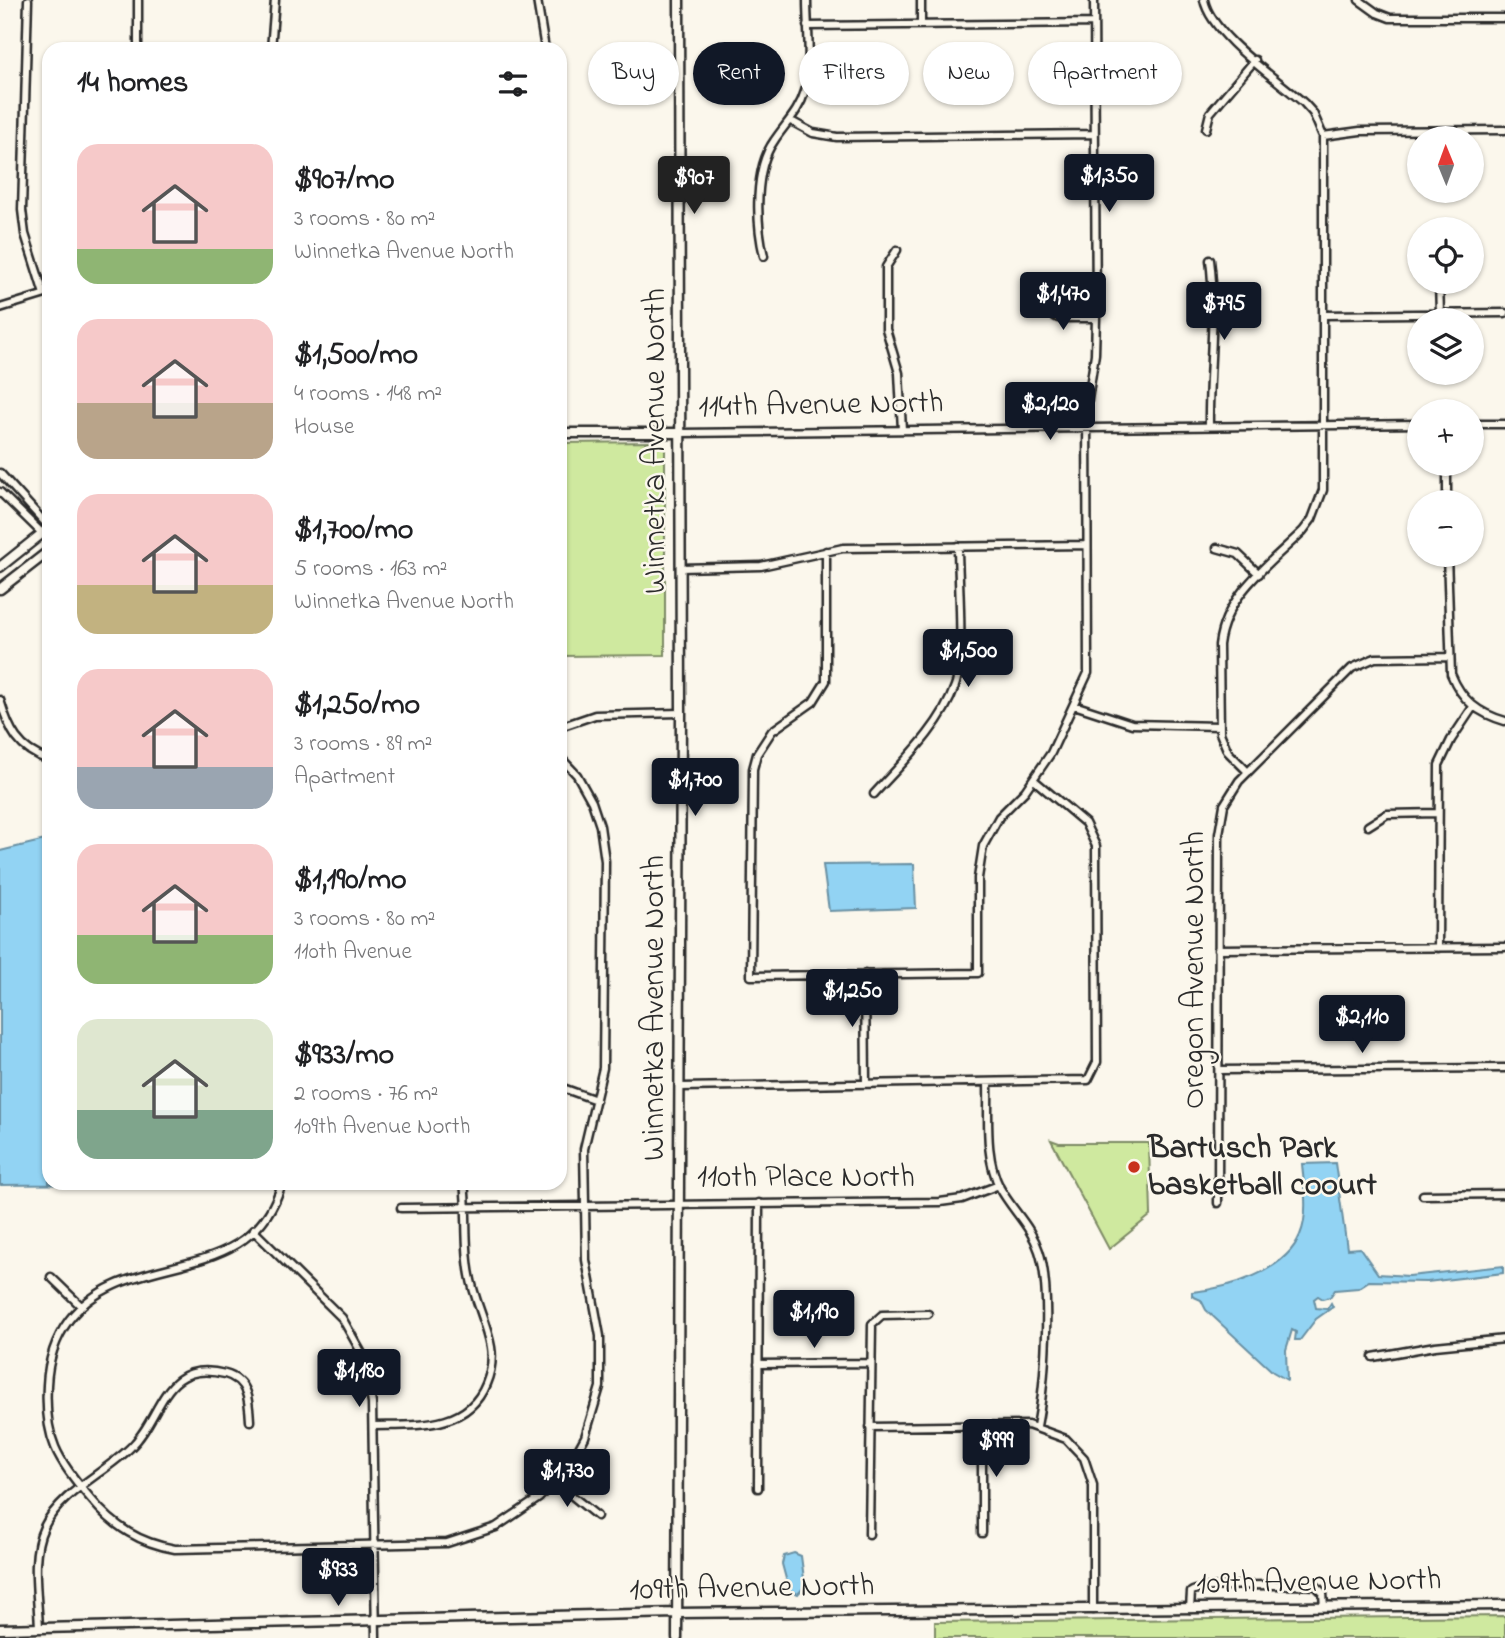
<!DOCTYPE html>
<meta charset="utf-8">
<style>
body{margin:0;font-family:"Indie Flower",sans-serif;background:#f6f6f6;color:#202124;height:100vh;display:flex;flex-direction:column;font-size:26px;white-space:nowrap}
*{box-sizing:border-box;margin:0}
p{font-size:23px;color:#757577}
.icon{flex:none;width:38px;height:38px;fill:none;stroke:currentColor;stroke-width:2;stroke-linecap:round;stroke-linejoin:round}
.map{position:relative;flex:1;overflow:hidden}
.details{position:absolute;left:42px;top:42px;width:525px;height:1148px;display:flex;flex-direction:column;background:#fff;border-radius:21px;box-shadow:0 2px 5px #0004}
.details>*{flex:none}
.top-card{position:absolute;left:588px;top:42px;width:665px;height:63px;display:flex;gap:14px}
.needle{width:46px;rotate:359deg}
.tools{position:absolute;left:1407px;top:126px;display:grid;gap:14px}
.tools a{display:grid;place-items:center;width:77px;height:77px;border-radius:50%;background:#fff;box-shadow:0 2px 5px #0004;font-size:35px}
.price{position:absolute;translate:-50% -60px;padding:0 16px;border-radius:7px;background:#111827;color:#fff;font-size:23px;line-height:46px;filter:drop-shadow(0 2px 4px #0008)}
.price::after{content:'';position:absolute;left:50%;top:42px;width:21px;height:16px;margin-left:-10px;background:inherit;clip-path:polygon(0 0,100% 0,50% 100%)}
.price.on{background:#222;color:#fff}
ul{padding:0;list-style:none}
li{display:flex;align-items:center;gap:21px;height:175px;padding:0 35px}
li span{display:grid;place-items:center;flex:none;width:196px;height:140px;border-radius:21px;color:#555}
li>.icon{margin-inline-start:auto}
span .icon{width:84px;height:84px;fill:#fffc;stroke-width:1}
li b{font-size:30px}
h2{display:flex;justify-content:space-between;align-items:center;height:84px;padding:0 35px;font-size:30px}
.chip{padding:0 24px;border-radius:32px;background:#fff;box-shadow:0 2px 5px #0004;font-size:24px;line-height:63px}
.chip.on{background:#111827;color:#fff}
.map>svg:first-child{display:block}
.green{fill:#cfe99f;stroke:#7d8a65;stroke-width:2}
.water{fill:#92d3f3;stroke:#6990a3;stroke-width:2}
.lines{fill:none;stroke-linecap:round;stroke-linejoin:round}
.minor-casing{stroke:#2b2b2b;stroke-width:11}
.tertiary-casing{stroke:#2b2b2b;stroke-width:13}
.minor{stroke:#fbf7ec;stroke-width:6}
.tertiary{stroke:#fbf7ec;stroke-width:8}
.poi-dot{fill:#c8321e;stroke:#fbf7ec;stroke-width:2.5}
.labels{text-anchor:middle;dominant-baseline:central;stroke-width:5;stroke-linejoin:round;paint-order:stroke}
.street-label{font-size:32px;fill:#2b2b2b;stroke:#fbf7ec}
.poi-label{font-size:32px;font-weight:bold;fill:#2b2b2b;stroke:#fbf7ec;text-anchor:start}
</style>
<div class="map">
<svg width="1505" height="1638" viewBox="0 0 1505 1638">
<rect width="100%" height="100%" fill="#fbf7ec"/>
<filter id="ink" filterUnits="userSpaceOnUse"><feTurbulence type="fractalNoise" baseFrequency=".0143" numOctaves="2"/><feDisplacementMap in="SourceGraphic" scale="14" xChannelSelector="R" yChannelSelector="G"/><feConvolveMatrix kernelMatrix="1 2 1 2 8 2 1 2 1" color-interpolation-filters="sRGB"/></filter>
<g filter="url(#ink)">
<path class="green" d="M652 442 665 448V655L560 656V443Z
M1051 1140 1059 1143H1149L1151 1215 1109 1249Z
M1505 1616V1638H935V1622Z"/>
<path class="water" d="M49 839V1183H111L106 1184 0 1185V851Z
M914 864 916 908 829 911 823 865Z
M1335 1163 1347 1249 1360 1248 1378 1274 1409 1276 1503 1266V1273L1427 1282 1369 1281 1358 1288 1335 1290 1330 1297 1323 1299 1318 1296 1314 1299 1316 1308 1327 1309 1331 1303 1333 1307 1316 1319 1300 1340H1295L1296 1332 1292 1330 1286 1350 1287 1380 1273 1372 1206 1310 1201 1300 1192 1296V1292C1228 1288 1285 1272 1300 1235 1309 1214 1304 1186 1302 1164Z
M794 1553 801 1556 805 1586 798 1594 789 1590 782 1564 784 1556Z"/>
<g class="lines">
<defs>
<path id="minor" d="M28 0 22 210 25 234 44 294
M537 0 545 49
M921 0V25
M1204 0C1211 35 1277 79 1304 103L1313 113 1323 136V490L1312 519 1303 531C1269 564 1225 595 1219 645L1220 733 1228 752 1247 771
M1359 0 1377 13 1390 18H1505
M807 26 1094 23
M138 49V0
M271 49 275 0
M791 121 813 133 837 137 1094 134
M1206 129 1210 113 1255 60
M1323 136 1360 131 1505 130
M897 250 886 267V329L899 373 902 430
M764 256C756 223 754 169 774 141 785 124 799 112 805 91 812 63 807 29 807 0
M1439 282 1440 314
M0 308 49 293
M1040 308 1058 318H1096
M1324 315 1505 313
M1472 424H1505
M1209 426C1208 371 1217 315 1210 260
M680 433 1419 424
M1447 464V502
M0 473 49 527
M0 492 49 540
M1217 548 1238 554 1259 574
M826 551V681L813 702 772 731 757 754 753 769 751 976 978 973V878L983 846 999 817 1025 791 1051 753 1088 673 1087 406 1095 354 1096 318 1094 0
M1447 555 1451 674C1462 701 1478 713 1505 721
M681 568 761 566 843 548 1087 545
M0 700C9 730 18 750 49 760
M1074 705 1132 724 1219 726
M560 727 595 715 681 713
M874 794C902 763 941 727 955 686 965 659 958 580 958 546
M1368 826 1387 814 1438 813
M1438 948 1439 765 1451 740 1473 707
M1218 949 1505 947
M865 974 866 1084
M1219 1070 1505 1068
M988 1083C989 1116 984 1157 1000 1188 1012 1210 1031 1226 1039 1251 1052 1289 1045 1386 1037 1426
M560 1087 596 1100
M680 1087 1088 1080 1097 1062 1096 846 1085 823 1034 780
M282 1183C250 1292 127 1244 69 1320 55 1339 48 1362 47 1385 44 1438 57 1460 91 1499 114 1527 140 1543 175 1549L447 1543 496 1527 539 1498 573 1459 585 1437 600 1387V1336L586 1260 584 1149 603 1068 605 861 600 826 592 802 577 775 560 757
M1423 1195 1505 1194
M1218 1203 1219 834 1224 805 1239 781 1352 668 1375 658 1448 657
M401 1208 940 1202 962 1199 999 1185
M253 1230 342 1318 365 1359 372 1404 376 1638
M51 1277 80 1305
M1373 1357 1435 1346 1505 1339
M758 1364 870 1363
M373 1426C414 1425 467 1431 486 1384 491 1372 493 1360 491 1347 487 1323 474 1300 470 1275 464 1244 468 1213 464 1183
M870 1427 1028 1425 1066 1439 1084 1458 1093 1485V1610
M555 1482 597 1516
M758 1488 759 1203
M982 1533V1425
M869 1534 872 1324 882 1315 928 1314
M1190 1609 1191 1592C1201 1583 1296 1585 1316 1586L1323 1593 1324 1607
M39 1628C38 1596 30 1556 44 1527 60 1493 103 1474 130 1448 163 1417 162 1358 225 1374 248 1380 249 1401 250 1421"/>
<path id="tertiary" d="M560 433H680
M0 567 49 528
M0 589 49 551
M0 1629 677 1613 1505 1605
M677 1638 681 713 679 0"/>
</defs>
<use href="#minor" class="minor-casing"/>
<use href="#tertiary" class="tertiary-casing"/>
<use href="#minor" class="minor"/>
<use href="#tertiary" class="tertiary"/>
</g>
</g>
<circle class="poi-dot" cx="1134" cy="1167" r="7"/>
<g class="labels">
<g class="street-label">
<text transform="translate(821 406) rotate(-1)">114th Avenue North</text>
<text transform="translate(656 441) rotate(-90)">Winnetka Avenue North</text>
<text transform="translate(1195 970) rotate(-90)">Oregon Avenue North</text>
<text transform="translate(655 1008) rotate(-90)">Winnetka Avenue North</text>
<text x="806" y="1178">110th Place North</text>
<text transform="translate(1319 1583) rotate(-1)">109th Avenue North</text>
<text transform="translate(752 1589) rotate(-1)">109th Avenue North</text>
</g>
<g class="poi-label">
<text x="1148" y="1149">Bartusch Park<tspan x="1148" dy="37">basketball coourt</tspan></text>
</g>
</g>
</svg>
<div class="tools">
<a><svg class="needle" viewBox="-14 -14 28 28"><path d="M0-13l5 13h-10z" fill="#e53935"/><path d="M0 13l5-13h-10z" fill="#757577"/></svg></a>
<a><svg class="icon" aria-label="locate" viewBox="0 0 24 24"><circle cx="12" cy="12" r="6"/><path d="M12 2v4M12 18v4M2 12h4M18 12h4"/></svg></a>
<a><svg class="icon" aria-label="layers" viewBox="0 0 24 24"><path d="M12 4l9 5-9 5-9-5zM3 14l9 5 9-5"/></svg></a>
<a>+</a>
<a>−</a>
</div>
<b class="price" style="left:1109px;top:214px">$1,350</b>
<b class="price on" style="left:694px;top:216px">$907</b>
<b class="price" style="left:1063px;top:332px">$1,470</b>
<b class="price" style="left:1224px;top:342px">$795</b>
<b class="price" style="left:1050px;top:442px">$2,120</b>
<b class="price" style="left:968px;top:689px">$1,500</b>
<b class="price" style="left:695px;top:818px">$1,700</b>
<b class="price" style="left:852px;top:1029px">$1,250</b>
<b class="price" style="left:1362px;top:1055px">$2,110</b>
<b class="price" style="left:814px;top:1350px">$1,190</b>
<b class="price" style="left:359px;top:1409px">$1,180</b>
<b class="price" style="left:996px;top:1479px">$999</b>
<b class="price" style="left:567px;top:1509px">$1,730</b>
<b class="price" style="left:338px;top:1608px">$933</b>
<div class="top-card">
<a class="chip">Buy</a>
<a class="chip on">Rent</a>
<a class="chip">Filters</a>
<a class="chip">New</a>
<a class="chip">Apartment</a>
</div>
<section class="details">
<h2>14 homes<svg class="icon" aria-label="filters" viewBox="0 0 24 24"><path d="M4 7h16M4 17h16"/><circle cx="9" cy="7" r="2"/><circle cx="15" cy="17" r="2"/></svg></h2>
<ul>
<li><span style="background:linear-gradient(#f6c9c9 75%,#8fb573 0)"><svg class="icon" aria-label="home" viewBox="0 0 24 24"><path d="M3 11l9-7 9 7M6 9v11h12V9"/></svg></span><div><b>$907/mo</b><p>3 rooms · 80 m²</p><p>Winnetka Avenue North</p></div></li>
<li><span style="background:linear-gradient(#f6c9c9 60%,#b9a48a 0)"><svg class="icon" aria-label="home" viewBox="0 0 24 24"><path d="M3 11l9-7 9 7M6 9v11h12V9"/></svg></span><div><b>$1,500/mo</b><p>4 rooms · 148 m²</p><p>House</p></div></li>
<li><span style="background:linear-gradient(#f6c9c9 65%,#c2b280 0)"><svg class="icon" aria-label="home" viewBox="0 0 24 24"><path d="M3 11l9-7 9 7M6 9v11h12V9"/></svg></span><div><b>$1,700/mo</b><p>5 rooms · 163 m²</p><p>Winnetka Avenue North</p></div></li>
<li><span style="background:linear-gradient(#f6c9c9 70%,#9aa5b1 0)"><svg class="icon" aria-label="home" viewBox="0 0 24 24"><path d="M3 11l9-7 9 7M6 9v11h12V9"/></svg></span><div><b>$1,250/mo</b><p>3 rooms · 89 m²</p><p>Apartment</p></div></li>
<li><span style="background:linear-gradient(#f6c9c9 65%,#8fb573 0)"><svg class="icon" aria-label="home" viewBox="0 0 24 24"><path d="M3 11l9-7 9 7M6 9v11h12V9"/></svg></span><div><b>$1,190/mo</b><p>3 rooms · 80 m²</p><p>110th Avenue</p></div></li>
<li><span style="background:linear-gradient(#dfe7d0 65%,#7fa58c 0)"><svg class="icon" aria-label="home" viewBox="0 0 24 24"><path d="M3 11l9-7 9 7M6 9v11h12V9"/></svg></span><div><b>$933/mo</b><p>2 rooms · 76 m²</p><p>109th Avenue North</p></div></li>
</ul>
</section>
</div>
